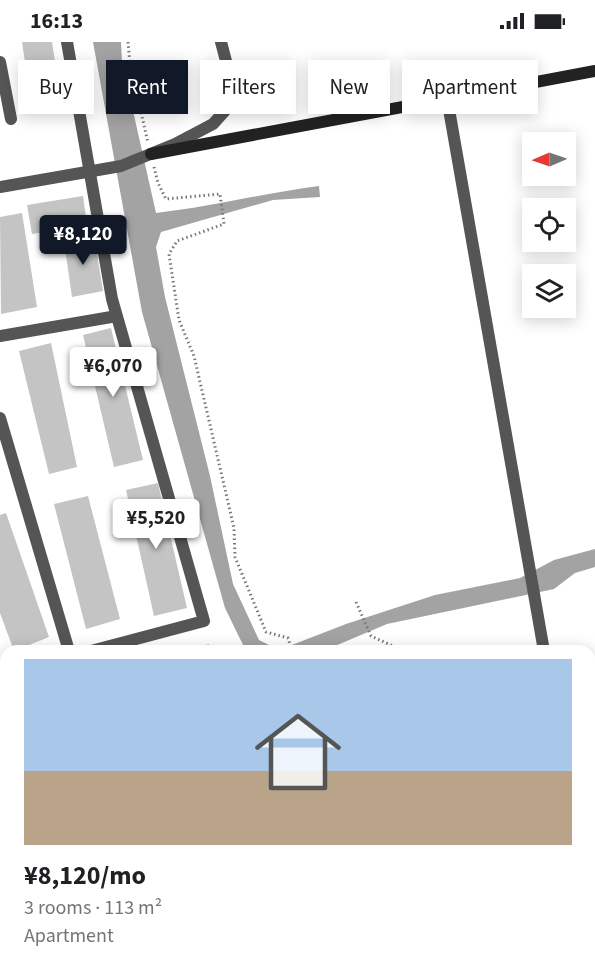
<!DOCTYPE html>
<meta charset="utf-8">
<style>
body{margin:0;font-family:"Source Sans 3",sans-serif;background:#f2f2f2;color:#202124;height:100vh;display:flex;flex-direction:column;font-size:22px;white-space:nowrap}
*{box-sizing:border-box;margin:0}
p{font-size:20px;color:#757577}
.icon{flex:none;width:33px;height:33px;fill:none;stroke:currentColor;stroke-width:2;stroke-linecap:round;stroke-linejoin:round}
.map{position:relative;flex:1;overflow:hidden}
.panel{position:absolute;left:0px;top:603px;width:596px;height:332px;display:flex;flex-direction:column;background:#fff;border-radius:18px 18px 0 0;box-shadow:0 3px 15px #0003}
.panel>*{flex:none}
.banner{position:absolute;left:18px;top:18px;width:560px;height:54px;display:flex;gap:12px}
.needle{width:39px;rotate:268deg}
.buttons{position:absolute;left:522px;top:90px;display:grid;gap:12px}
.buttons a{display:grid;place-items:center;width:54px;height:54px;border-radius:0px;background:#fff;box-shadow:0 3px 15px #0003;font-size:30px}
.price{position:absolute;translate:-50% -51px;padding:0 14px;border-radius:6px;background:#fff;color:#222;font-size:20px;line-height:39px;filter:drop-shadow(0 2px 3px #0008)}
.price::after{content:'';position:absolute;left:50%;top:36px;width:18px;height:14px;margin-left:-9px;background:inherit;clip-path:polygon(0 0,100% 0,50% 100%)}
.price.selected{background:#111827;color:#fff}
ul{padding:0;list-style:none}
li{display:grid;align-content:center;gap:12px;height:318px;padding:0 24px}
li span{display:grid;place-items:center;height:186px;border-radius:0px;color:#555}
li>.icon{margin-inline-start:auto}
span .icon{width:108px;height:108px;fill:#fffc;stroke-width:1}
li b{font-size:26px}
.chip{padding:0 21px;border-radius:0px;background:#fff;box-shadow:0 3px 15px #0003;font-size:21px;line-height:54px}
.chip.selected{background:#111827;color:#fff}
.status{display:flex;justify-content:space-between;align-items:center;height:42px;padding:0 30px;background:#fff;direction:ltr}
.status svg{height:16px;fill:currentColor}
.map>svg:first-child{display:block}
.water{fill:#a3a3a3}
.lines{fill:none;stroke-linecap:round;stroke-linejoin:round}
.stream{stroke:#a3a3a3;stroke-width:4.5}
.building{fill:#c4c4c4}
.path{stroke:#777;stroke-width:3;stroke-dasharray:1.5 3;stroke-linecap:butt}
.minor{stroke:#555;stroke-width:12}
.tertiary{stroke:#555;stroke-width:12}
.secondary{stroke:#222;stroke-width:12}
</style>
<div class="status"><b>16:13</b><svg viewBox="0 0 49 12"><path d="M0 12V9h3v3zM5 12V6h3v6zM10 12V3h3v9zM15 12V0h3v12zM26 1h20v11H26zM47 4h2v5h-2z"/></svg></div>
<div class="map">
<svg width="595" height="934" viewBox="0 0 595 934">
<rect width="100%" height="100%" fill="#fff"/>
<path class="water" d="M93 0H121L122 20 156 171C211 165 264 151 319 144L320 155 273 158 161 190 156 205 165 255 210 434 233 542 259 598 279 608 346 582 435 553 520 536 554 518 595 507V525L575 531 554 547 387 582 323 609H246L225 566 142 270Z"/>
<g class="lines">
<path class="stream" d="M590 748 595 757"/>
</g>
<path class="building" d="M22 0H52L61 57 31 62Z
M83 154 87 183 32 192 27 163Z
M22 171 37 265 1 272 0 175Z
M94 193 103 249 72 255 64 199Z
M111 286 143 418 114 425 83 293Z
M51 301 77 425 49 432 19 309Z
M158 441 187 566 154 574 126 448Z
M88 454 120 577 86 587 54 462Z
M6 471 49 595 14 609 0 571V473Z
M209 602 211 609H188V608Z"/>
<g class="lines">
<path class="path" d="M128 0 130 22 148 101
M154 125 158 141 166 157 220 152 224 182 177 199 169 212 179 278 194 314 234 486 235 515 266 590 288 596 292 609
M356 560 371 594 404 609
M0 756 6 755
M315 928 316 934
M369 928 370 934
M411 928V934
M560 928 561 934"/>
<path class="minor" d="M0 145 121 124 175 102 213 82 231 62 226 19 221 0"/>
<path class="tertiary" d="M67 0 112 257 204 579 91 609
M0 20 11 77
M447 56 544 609
M0 294 117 274
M0 376 69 609
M0 633 6 631
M0 787 6 785
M0 905 6 914
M16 928 20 934"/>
<path class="secondary" d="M151 112 595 29"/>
</g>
</svg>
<div class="buttons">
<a><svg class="needle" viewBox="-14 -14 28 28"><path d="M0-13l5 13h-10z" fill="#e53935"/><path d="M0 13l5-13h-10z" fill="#757577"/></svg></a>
<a><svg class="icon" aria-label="locate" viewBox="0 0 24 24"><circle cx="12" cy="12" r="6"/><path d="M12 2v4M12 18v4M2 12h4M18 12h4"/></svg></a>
<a><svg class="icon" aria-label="layers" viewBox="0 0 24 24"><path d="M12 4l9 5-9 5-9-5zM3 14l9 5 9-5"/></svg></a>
</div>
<b class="price selected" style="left:83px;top:224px">¥8,120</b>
<b class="price" style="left:113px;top:356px">¥6,070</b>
<b class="price" style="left:156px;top:508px">¥5,520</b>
<div class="banner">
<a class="chip">Buy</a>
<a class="chip selected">Rent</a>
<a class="chip">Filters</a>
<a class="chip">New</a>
<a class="chip">Apartment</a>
</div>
<section class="panel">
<ul>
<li><span style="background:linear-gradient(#a9c7e8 60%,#b9a48a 0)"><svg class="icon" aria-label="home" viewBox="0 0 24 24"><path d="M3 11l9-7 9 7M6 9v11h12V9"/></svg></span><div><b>¥8,120/mo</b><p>3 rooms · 113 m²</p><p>Apartment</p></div></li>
</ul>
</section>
</div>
